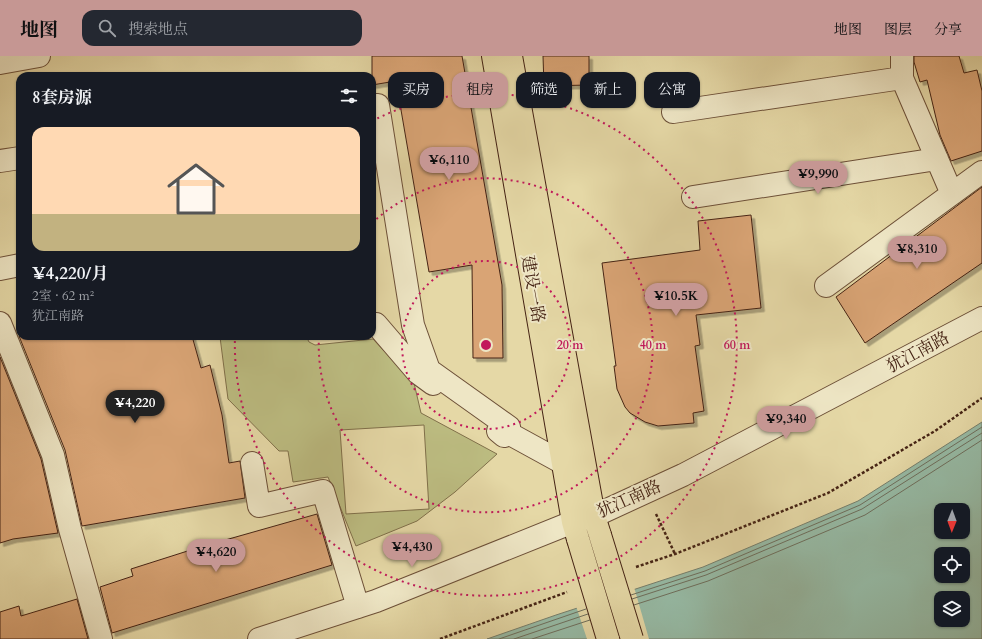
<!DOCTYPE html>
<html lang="zh">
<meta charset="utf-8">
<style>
body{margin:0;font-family:Cardo,"Noto Serif SC",serif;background:#242831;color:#f1f3f6;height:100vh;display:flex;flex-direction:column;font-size:15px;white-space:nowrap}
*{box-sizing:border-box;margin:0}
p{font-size:13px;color:#9ea1a6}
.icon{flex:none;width:22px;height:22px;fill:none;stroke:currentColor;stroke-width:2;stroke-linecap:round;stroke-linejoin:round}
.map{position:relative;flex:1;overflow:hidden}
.sheet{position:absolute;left:16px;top:16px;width:360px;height:268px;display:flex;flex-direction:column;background:#171b24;border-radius:12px;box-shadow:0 1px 3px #0004}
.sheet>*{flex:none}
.guide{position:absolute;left:388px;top:16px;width:380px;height:36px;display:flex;gap:8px}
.needle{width:26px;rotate:181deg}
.tools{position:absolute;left:934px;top:447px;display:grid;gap:8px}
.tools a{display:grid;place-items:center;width:36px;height:36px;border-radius:8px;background:#171b24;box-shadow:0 1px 3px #0004;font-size:20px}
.price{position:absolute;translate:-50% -34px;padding:0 9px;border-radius:14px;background:#c59692;color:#111;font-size:13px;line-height:26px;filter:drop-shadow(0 1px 2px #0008)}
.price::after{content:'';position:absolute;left:50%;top:24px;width:12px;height:9px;margin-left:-6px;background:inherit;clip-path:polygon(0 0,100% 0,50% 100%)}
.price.on{background:#222;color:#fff}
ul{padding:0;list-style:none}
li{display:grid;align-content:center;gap:8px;height:212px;padding:0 16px}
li+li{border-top:1px solid #363941}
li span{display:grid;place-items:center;height:124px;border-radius:12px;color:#555}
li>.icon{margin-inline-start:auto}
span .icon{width:72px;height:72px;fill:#fffc;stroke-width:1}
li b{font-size:17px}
h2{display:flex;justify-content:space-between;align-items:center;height:48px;padding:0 16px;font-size:17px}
.tag{padding:0 14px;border-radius:12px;background:#171b24;box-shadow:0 1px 3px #0004;font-size:14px;line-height:36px}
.tag.on{background:#c59692;color:#111}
header{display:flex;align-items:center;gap:24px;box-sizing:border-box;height:56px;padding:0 20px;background:#c59692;color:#111}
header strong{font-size:19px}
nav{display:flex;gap:22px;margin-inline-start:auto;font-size:14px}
.search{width:280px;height:36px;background:#242831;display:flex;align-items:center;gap:10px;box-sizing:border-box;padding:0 14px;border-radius:12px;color:#9ea1a6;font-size:15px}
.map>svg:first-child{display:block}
.green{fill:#bcbc81;stroke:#80704a;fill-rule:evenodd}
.water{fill:#96baa5;stroke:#767e6b;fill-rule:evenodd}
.pier{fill:#e5d8a6}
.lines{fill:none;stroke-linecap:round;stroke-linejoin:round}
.shore{stroke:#6e6e5c;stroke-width:1}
.building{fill:#d9a475;stroke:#452314;filter:url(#shadow)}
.minor-casing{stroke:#6d5038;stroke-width:24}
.major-casing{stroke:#452314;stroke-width:24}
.path{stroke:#452314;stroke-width:2.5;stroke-dasharray:3 2;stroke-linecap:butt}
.minor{stroke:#eee6c5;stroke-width:22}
.major{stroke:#e5d8a6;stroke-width:22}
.major-bridge-casing{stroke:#452314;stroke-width:24;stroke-linecap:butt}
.major-bridge{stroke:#e5d8a6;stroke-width:22}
.ring{fill:none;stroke:#c2185b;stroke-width:2;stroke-dasharray:2 4}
.labels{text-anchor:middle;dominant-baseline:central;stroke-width:4;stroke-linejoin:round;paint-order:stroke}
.street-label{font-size:17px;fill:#452314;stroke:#eee6c5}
.centre{fill:#c2185b;stroke:#eee6c5;stroke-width:2}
.ring-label{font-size:12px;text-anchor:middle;font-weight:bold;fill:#c2185b;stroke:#eee6c5;stroke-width:4;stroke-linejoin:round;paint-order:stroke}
</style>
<header>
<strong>地图</strong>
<div class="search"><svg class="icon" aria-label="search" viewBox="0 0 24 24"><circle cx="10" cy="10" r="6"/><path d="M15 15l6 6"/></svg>搜索地点</div>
<nav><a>地图</a><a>图层</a><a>分享</a></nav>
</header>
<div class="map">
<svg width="982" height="583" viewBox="0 0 982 583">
<defs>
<filter id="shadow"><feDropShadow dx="3.5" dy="3.5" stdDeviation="0" flood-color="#0004"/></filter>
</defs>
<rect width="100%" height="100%" fill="#e5d8a6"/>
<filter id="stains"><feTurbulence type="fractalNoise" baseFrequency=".005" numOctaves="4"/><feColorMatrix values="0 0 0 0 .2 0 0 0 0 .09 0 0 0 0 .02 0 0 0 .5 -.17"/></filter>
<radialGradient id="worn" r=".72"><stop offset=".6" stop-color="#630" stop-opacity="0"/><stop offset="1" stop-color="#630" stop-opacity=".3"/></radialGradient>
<path class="green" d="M226 280H306L309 286 315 289 373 283 414 327 421 357 497 398 455 436 417 465 356 490 328 421 293 426 288 395H279L228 343 220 281ZM424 369 429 453 346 458 340 374Z"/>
<path class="water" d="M982 366V583H487L556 559 703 511 858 445ZM941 454H963V476H941ZM941 498H963V520H941ZM941 542H963V564H941Z"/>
<path class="pier" d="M634 531 649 583H587L576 550Z"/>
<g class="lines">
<path class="shore" d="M631 539 705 515 860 449 982 371
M632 543 706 519 862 453 982 377
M634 549 708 525 865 459 982 384
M499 583 586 553
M514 583 588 558
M532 583 590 564"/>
</g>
<path class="building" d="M372 0H462L502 229 503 302H473L472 209 429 216 396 25 372 29Z
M543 0H589V29L544 30Z
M914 0H959L964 17 977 14 982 35V95L951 105 940 79 927 24 920 26 914 6Z
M982 131V207L865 287 836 241Z
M751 159 761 252 696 259 700 289 695 290 704 355 693 357 694 367 658 370 645 366 630 357 625 351 617 333 614 310H616L602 207 700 194 698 165Z
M19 280H192L201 312 210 309 222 359 229 407 240 405 245 442 82 470 65 394Z
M0 301 41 403 58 477 13 483 0 487Z
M317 458 332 509 112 577 100 531 133 520 131 513 197 492Z
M77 543 88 583H0V556L19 550 21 560Z"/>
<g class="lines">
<defs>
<path id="minor" d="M902 0V22L952 138
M0 7 39 0
M372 49H378L413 269 429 314 509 371 510 378
M673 56 902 22
M0 105 20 102
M693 141 937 103
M0 213 20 209
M826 230 982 116
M0 267 53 399 70 473 101 583
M372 269 376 268 418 317 433 328
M498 375 504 380 510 378 563 407
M252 407 259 450 323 435 358 551
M259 583 376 545 573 466 594 460 683 419 982 262"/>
<path id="major" d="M493 0 573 466 578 483
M511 0 594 460 600 479"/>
</defs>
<use href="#minor" class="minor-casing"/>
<use href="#major" class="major-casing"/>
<path class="path" d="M656 458 675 498
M636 511 675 498 828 437 935 375 982 342
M440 583 567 536"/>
<use href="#minor" class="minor"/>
<use href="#major" class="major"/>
<defs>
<path id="major-bridge" d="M600 479 632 583
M578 483 608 583"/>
</defs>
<use href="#major-bridge" class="major-bridge-casing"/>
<use href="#major-bridge" class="major-bridge"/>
</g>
<g class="ring">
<circle cx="486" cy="289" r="84"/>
<path d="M372 167A167 167 0 1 1 319 280"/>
<path d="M372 65A251 251 0 1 1 235 280"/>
</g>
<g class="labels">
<g class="street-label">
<text transform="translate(533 233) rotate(80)">建设一路</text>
<text transform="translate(918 296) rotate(-28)">犹江南路</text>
<text transform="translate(629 443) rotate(-24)">犹江南路</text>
</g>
</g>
<circle cx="486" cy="289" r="6" class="centre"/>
<g class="ring-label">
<text x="570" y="293">20 m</text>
<text x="653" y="293">40 m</text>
<text x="737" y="293">60 m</text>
</g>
<rect width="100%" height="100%" filter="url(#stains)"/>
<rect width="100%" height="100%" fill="url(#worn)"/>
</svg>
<div class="tools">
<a><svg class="needle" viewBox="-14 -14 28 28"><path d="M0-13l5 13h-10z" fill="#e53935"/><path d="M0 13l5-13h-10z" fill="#9ea1a6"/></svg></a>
<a><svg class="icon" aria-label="locate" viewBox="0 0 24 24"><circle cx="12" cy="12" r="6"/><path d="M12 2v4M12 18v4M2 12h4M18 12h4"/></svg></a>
<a><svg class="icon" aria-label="layers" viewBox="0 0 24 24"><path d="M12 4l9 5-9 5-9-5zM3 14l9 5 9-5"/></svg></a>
</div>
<b class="price" style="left:449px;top:125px">¥6,110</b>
<b class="price" style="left:818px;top:139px">¥9,990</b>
<b class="price" style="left:917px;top:214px">¥8,310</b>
<b class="price" style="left:676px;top:261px">¥10.5K</b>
<b class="price on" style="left:135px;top:368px">¥4,220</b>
<b class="price" style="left:786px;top:384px">¥9,340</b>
<b class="price" style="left:412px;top:512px">¥4,430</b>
<b class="price" style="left:216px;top:517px">¥4,620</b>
<div class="guide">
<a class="tag">买房</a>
<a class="tag on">租房</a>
<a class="tag">筛选</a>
<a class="tag">新上</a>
<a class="tag">公寓</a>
</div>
<section class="sheet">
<h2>8套房源<svg class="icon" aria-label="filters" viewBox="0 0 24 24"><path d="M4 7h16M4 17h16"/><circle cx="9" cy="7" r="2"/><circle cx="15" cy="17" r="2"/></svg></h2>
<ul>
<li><span style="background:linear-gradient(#ffd9b3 70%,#c2b280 0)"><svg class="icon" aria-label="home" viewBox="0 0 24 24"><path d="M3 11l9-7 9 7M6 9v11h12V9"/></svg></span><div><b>¥4,220/月</b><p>2室 · 62 m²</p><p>犹江南路</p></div></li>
</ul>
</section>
</div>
